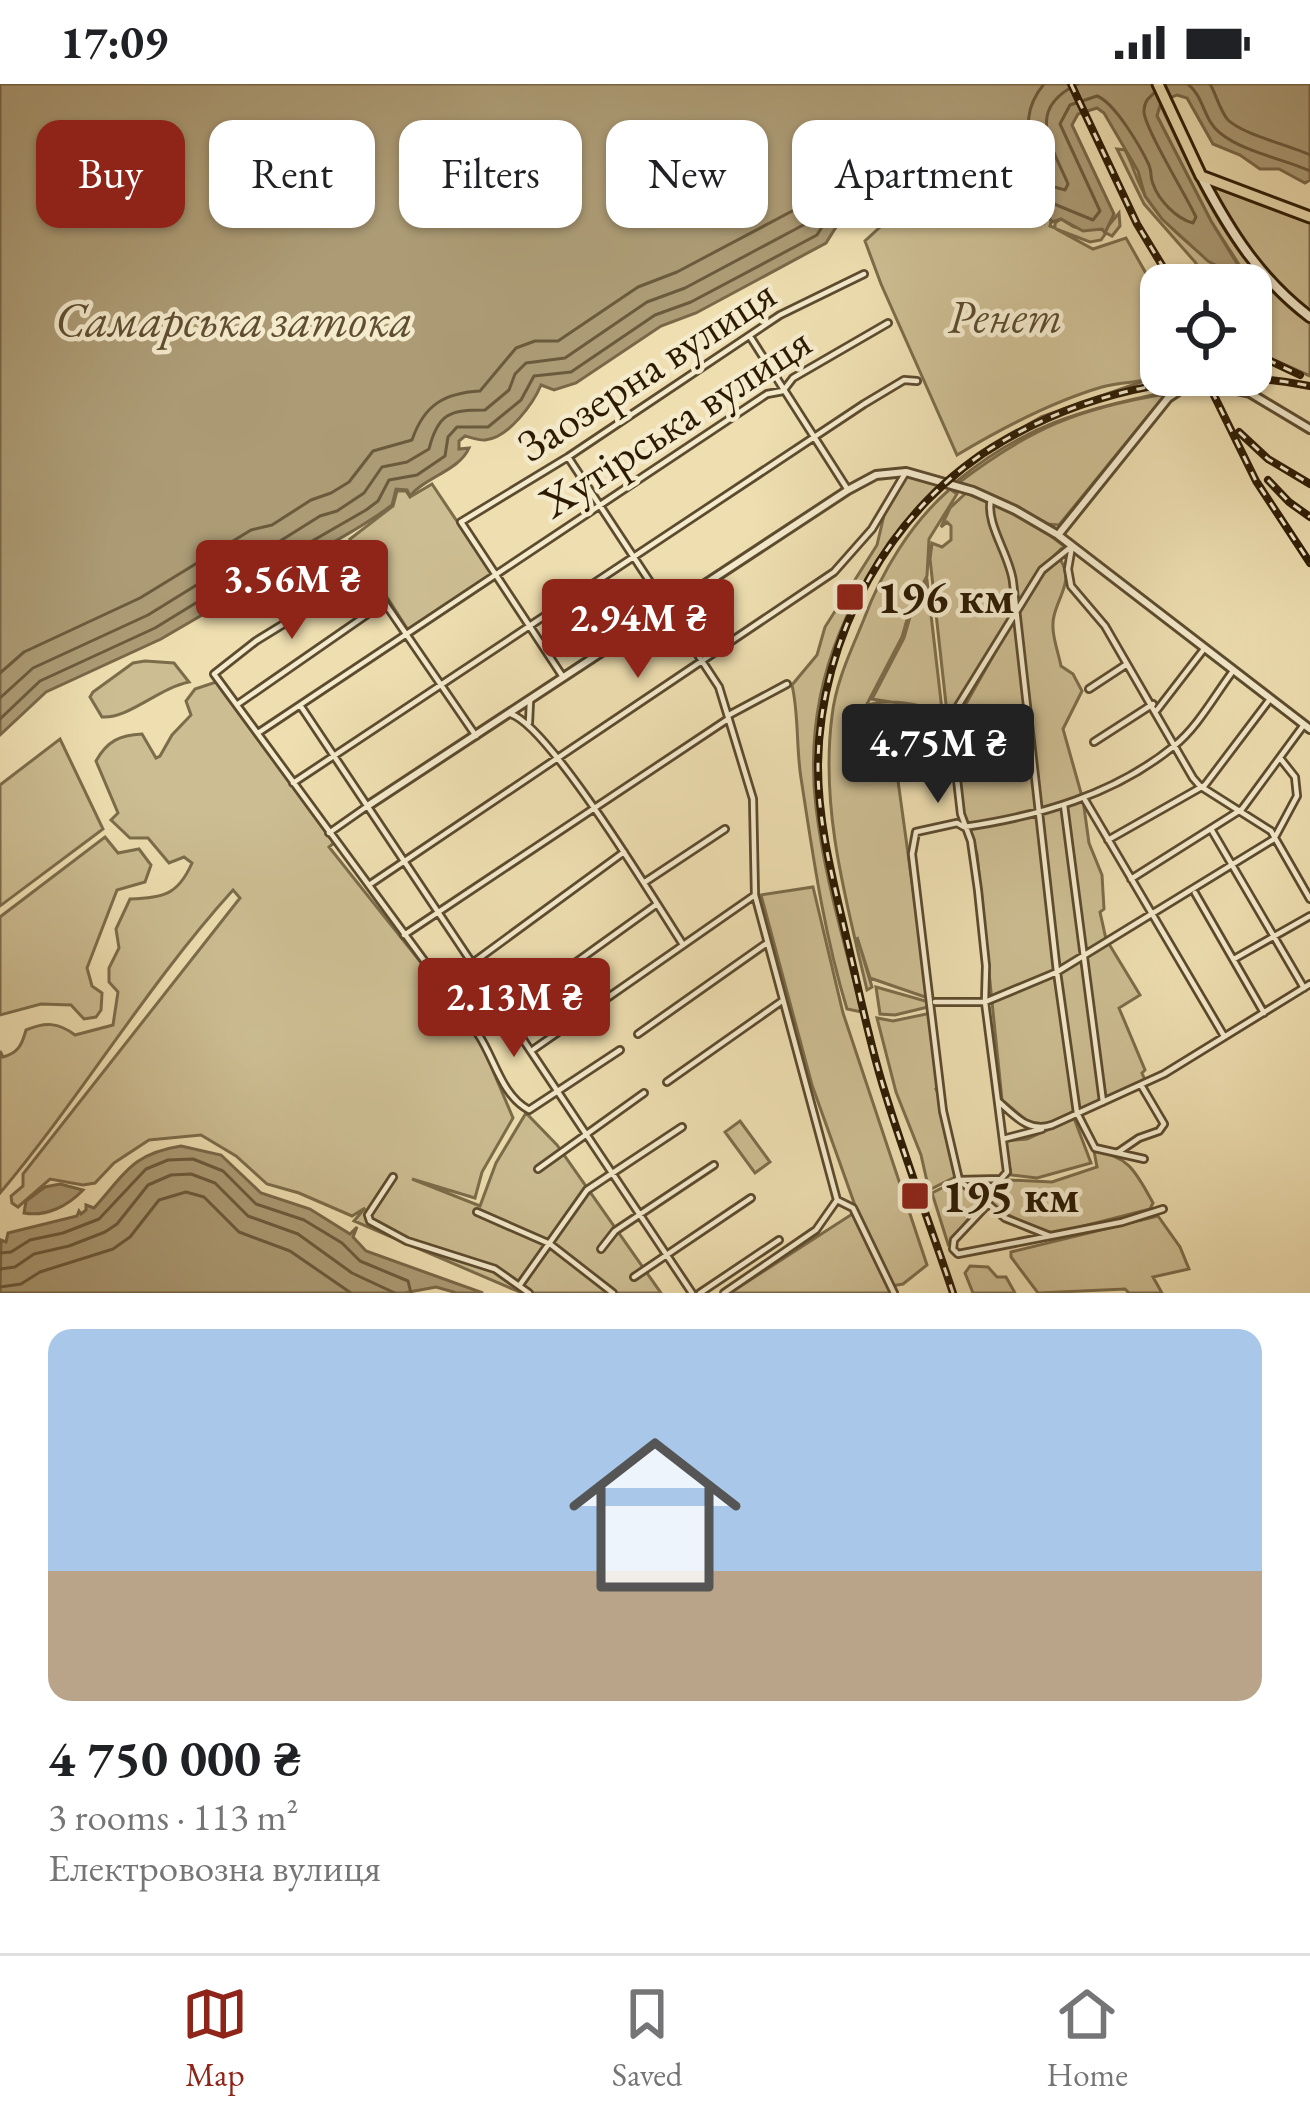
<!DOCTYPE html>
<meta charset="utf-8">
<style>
body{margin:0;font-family:"EB Garamond",serif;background:#f2f2f2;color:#202124;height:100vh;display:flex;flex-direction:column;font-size:45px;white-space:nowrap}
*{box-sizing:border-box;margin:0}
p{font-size:39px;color:#757577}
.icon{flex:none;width:66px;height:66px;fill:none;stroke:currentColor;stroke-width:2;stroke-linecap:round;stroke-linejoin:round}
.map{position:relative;height:1209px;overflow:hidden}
.details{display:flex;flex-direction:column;background:#fff;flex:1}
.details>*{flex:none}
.banner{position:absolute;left:36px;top:36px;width:1239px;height:108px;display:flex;gap:24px}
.tools{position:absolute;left:1140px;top:180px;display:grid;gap:24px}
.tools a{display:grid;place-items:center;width:132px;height:132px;border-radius:24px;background:#fff;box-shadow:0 3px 9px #0004;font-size:60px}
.price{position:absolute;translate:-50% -102px;padding:0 27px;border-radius:12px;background:#8f2418;color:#fff;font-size:39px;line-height:78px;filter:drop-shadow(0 3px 6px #0008)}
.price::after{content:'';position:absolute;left:50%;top:72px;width:36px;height:27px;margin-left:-18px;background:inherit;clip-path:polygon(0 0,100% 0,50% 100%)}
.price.selected{background:#222;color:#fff}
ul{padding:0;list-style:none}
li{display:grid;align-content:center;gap:24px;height:636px;padding:0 48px}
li+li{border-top:3px solid #e0e0e0}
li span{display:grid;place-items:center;height:372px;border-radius:24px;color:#555}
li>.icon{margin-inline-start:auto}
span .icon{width:216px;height:216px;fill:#fffc;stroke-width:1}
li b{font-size:51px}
.pill{padding:0 42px;border-radius:24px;background:#fff;box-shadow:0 3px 9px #0004;font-size:42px;line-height:108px}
.pill.selected{background:#8f2418;color:#fff}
.status{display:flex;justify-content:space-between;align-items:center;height:84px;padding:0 60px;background:#fff;direction:ltr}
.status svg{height:33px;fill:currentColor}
.dock{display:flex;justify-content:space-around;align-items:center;height:168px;border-top:3px solid #e0e0e0;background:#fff;font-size:33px;color:#757577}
.dock a{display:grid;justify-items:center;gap:6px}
.dock .selected{color:#8f2418}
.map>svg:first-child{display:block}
.green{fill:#cdbd92;stroke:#7c6c4a;stroke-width:3}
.water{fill:#ac9b75;stroke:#796747;stroke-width:3}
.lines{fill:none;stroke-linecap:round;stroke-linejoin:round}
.shore{stroke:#6c5a3c;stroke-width:3}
.stream{stroke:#796747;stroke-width:3}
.minor-casing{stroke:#5c4b2e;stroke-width:10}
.tertiary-casing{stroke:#5c4b2e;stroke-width:12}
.secondary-casing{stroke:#2c1a02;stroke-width:14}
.primary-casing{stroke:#2c1a02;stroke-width:15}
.minor{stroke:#f4eacc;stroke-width:4.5}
.tertiary{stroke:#f4eacc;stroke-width:6}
.secondary{stroke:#f4eacc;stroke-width:8}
.primary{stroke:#eedeb0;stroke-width:9}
.rail-casing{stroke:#2c1a02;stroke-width:8}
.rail{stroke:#f4eacc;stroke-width:3;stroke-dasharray:9;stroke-linecap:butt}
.tertiary-bridge-casing{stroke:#5c4b2e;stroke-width:12;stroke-linecap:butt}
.tertiary-bridge{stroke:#f4eacc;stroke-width:6}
.poi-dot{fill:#8f2418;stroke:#f4eacc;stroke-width:4.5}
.labels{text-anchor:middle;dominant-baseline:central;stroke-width:9;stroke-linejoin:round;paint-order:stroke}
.park-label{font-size:45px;font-style:italic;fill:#5c4b2d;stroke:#f4eacc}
.street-label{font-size:45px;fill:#2c1a02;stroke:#f4eacc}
.poi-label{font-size:45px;font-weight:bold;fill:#2c1a02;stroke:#f4eacc;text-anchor:start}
.water-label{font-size:48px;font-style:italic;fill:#5f4e30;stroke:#f4eacc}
</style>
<div class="status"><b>17:09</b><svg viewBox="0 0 49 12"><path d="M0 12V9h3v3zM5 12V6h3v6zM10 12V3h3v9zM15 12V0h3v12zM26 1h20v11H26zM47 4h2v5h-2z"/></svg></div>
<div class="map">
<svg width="1310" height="1209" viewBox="0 0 1310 1209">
<rect width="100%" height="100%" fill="#eedeb0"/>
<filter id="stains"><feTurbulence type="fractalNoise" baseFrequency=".00167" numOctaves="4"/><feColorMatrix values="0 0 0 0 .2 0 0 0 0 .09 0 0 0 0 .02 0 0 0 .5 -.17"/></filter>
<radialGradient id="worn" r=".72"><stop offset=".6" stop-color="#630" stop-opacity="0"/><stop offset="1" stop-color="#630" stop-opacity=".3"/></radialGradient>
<path class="green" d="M1157 23 1162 24C1204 112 1231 178 1310 239V292L1268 273 1251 257V201H1210L1195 178 1144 120 1117 65 1125 66C1133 81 1136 95 1144 109 1163 142 1197 168 1228 188L1242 185 1211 137 1157 32Z
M1223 100 1310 138V230C1264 190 1238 154 1210 101Z
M976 116 992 120V129L1006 128 996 127V120L1016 121 1015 128 1042 138 1038 131 1028 129V124L1052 133 1050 142 1055 144V139L1061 135 1074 143 1105 146 1119 129 1120 142 1112 152 1106 149 1101 156 1090 158 1056 145 1093 165 1126 154 1161 216V291H1166C1146 299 1123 297 1102 303 1051 318 1002 344 957 371L881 200 865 157 891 133H923L913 126 915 117 928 128 932 121 941 126 947 118 953 117 960 128 962 121Z
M1166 310 1059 441 1048 440 993 412 957 400C1029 345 1078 324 1166 310Z
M907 390 939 401C854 490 801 596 816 723 824 792 845 861 862 928L847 925C824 850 813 772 801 694 796 663 799 631 792 601L817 571 825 543 877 461 885 427Z
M432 400 493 491 408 546 350 455 393 422 397 407H406L410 413Z
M950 405 957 410 929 455 927 492 910 525 902 553 866 622C884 614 928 619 944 633H919L921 649 900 651 894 668 928 914 870 894 857 853 872 903 867 906C846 816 820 725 832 632 836 597 851 567 864 535 882 487 911 439 950 405Z
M966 409 1030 436 1064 462 1036 490 959 619 947 629 930 475 932 459 942 463 951 456V442L947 438 941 443 950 424Z
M1060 475C1074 497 1059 510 1054 532 1050 547 1058 567 1061 582L1073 590 1082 607 1063 645 1083 716 1089 759 1102 791 1104 825 1100 828 1106 855 1140 911 1119 924 1145 986 1142 989 1145 996 1044 1041 1031 1040 1002 1016 977 770 963 729 954 641 1036 496Z
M927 496 942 626 872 615 904 554 912 526Z
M145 577 174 579 189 598C159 604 128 635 102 633L90 613 93 608 133 579Z
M216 598 334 759 329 763 477 949 513 1034 482 1088 475 1114 412 1095 480 1122 496 1079 526 1029 557 1061 661 1209H522L354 1137 365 1124 352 1132 299 1109 267 1100 236 1072 201 1051 149 1056 114 1079 95 1099 83 1101 50 1095 18 1123 12 1119 11 1112 23 1102V1090L240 814 233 806C147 901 82 1012 0 1109V967L3 973C18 969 22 961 26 946 45 938 58 938 75 951L113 941 118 908 109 898V884L119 864 116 845 130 815C163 814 178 811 192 779L184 773 169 779 148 754H130L111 736 118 729 96 677C107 657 120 651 142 650L156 674 160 672 172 651 191 631 186 617 195 605Z
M60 655 103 745 0 822V701Z
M105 753 118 769 139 765 151 781 145 798 117 806 87 884 92 902 102 909 101 926 96 933 84 935 71 921 41 920 0 931V833Z
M813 803 843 929 927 1181 903 1200 891 1202 890 1209H730L857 1127 812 1001 761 811Z
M876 903 929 918 928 923 895 931 880 930Z
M931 929 939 1003 936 1005 940 1012 955 1093 929 1106 921 1071 896 1008 877 934 893 937Z
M1074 1034 1091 1079 1037 1094 1011 1091 1005 1057 1027 1055Z
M740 1037 770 1078 755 1089 725 1048Z
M1094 1067C1129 1071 1137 1090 1153 1119L1150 1125 1053 1150 1038 1147 990 1121 1008 1096 1052 1098 1097 1083Z
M956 1097 982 1119 948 1160 932 1109Z
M1158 1132 1180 1163 1189 1185 1153 1193 1162 1209H1129L1125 1205 1038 1209 1011 1173V1168Z
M970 1182 988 1183 997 1193H1006L1015 1209H973L965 1189Z"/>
<path class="water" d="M0 0H1310V96L1305 99 1279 85H1260L1240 71 1213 60 1187 14 1177 11 1161 18 1157 32 1211 137 1241 186 1228 188 1208 177 1162 135 1145 112 1138 87 1104 29 1097 24 1078 30 1072 41 1114 130 1105 149 1102 145 1083 147 1061 135 1052 138 1047 130 999 119 993 125 989 118 972 116 959 126 953 118H947L942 127 932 121 928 128 917 117 908 122 902 119 886 123 882 115 881 121 875 115 873 120 866 118 860 126 848 124 826 159 696 229 661 242 576 299 554 306 541 301C534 318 509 354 485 356 482 357 469 353 465 352L459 357V365L469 364C459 387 425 393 410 412L407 406 396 405 392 421C357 448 319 464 282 489L271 486 262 496 161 555 46 608 0 651Z
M181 1062 221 1071 261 1109 310 1125 350 1150 357 1143 353 1153 366 1167 483 1209H457L436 1203 404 1209H0L1 1156 6 1158 8 1149 77 1132 79 1127 81 1130 86 1126V1121L94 1124C125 1090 131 1070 181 1062Z
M60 1100 83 1106C68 1122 46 1133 24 1129L26 1117 45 1103Z"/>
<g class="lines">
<path class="shore" d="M1188 0C1204 13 1204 37 1220 49 1245 69 1282 74 1310 87
M1210 0C1216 10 1220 27 1228 36 1244 51 1289 61 1310 71
M0 589 24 568 140 514 251 446 272 441 311 416 331 409 349 398 373 367 412 356C424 321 444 309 480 307L516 264 535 257H558L638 203 677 188 796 125 812 97 831 83 865 73 915 72 1033 77 1036 71C1025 44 1025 23 1044 0
M0 614 33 584 148 531 258 463 277 459 320 432 337 427 364 409 382 383 407 378 429 365C438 329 450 326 485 326L509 306 515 290 526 279 565 274 647 218 685 204 807 139 826 108 838 99 866 91 917 90 934 94 975 89 1015 92 1065 106 1068 100C1051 60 1025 25 1078 0
M0 635 40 597 155 544 264 477 281 475 366 426 378 417 389 396 417 391 445 372 448 353 457 343H488L521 316 534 292 571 288 655 231 691 218 817 151 838 117 865 107 917 105 931 111 971 104 1011 107 1037 113 1093 136 1100 127 1060 40 1070 21 1097 12C1115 19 1140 62 1149 81 1153 92 1149 89 1153 100 1159 117 1177 135 1193 139L1196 133C1187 113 1142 40 1144 26 1145 16 1148 15 1154 9
M0 1169 11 1168 30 1156 63 1149 99 1135 146 1085 168 1076 193 1075 223 1087 256 1120 304 1136 342 1159 360 1177 408 1197 411 1209
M0 1185 15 1183 34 1170 69 1162 105 1148 117 1140 148 1101 171 1091 191 1090 215 1099 248 1132 298 1150 352 1189 395 1209
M0 1203 21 1200 40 1188 113 1165 130 1153 159 1116 186 1108 204 1113 239 1148 290 1167 351 1209"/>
<path class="stream" d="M881 121 884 133
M949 393 979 369 1041 333 1161 291
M957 397C1022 343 1082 325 1163 309"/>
<defs>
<path id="minor" d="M751 254 848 406
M568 373 719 603 753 715 755 811 837 1116 853 1124 894 1209
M991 415C985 440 1010 471 1013 498L1057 888 1077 1029 1095 1064 1144 1075
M1072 462 1068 485 1071 502 1105 542 1193 694 1200 702 1271 747 1310 815
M563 593 461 438 568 373 780 231 864 190
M1089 605 1127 580
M238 620 385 518
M300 621 692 1209
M1157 626 1204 565
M511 630C550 643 654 816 682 859
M729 631 787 600
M529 639 530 617
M258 649 767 310 783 307 793 294 888 239
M476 652 367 493H360L256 557 214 590 478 950C495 975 501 1011 529 1026L620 966
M1094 658 1153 620
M293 699 864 320 904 296 917 297
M1085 716 1224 952
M1064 721 1103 1018
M1211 745 1304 904
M329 749 369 721
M1108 756 1205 701 1270 615
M1131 795 1242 725 1303 642
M645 798 725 745
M369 801 834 488 872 445 906 388
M1195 809 1264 929
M404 851 728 635
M1234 875 1310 832
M474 878 624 768
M935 918H985L1057 888 1274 755 1297 712 1295 693 1280 674
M507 928 657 820
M638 950 767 859
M534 965 755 811
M667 998 782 917
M999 1018C1015 1032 1029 1049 1052 1041L1164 990 1310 900
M1003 1055 1042 1045
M1117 1069 1139 1054 1159 1047 1164 1040 1141 1001
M538 1085 644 1009
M393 1093 368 1131 370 1137 407 1157 495 1185 529 1209
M959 1096 943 1027 912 770 916 748 957 739 964 743C1039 732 1114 711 1174 662 1197 644 1215 611 1233 587
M959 1096 1001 1095 1007 1088 985 918 986 882 978 806 971 757 961 730 950 635 1042 486 1072 462
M959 1096 1005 1134 1050 1152
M987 1121 954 1156 953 1165 958 1170 1122 1138 1163 1125
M477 1128 550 1160 613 1209
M601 1165 615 1147 714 1081
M634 1193 751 1114
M519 1202 587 1106 682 1043
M700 1209 779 1156
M724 1209 816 1146 837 1116"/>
<path id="tertiary" d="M1218 302 1250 309 1310 345
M1058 451 1168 314 1180 306 1201 302
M369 721 848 406 876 391 906 388 973 407 1015 426 1058 451 1310 645"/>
<path id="secondary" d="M1202 94C1231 149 1260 195 1310 233"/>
<path id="primary" d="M1158 0 1201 92 1310 133"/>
</defs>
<use href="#minor" class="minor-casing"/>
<use href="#tertiary" class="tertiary-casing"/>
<use href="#secondary" class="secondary-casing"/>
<use href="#primary" class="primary-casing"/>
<use href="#minor" class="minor"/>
<use href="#tertiary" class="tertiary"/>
<use href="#secondary" class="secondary"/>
<use href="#primary" class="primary"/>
<defs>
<path id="rail" d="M1071 0 1137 140 1174 201
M1251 268 1300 291
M1204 291 1256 397 1310 479
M1239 348 1268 375 1310 400
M1268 396 1289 418 1310 433
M953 1209C930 1140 904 1072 883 1002 868 953 858 902 846 852 833 796 818 741 818 682 819 553 890 422 1003 357 1092 305 1209 281 1310 302"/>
</defs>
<use href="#rail" class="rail-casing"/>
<use href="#rail" class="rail"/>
<defs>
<path id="tertiary-bridge" d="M1201 302H1218"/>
</defs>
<use href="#tertiary-bridge" class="tertiary-bridge-casing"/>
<use href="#tertiary-bridge" class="tertiary-bridge"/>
</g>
<g class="poi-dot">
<rect x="835" y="498" width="30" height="30" rx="6"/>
<rect x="900" y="1097" width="30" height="30" rx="6"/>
</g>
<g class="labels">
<g class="park-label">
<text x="1005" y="232">Ренет</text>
</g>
<g class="street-label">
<text transform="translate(646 285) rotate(-33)">Заозерна вулиця</text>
<text transform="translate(675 337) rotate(-33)">Хутірська вулиця</text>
</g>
<g class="poi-label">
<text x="877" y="513">196 км</text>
<text x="942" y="1112">195 км</text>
</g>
<g class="water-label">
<text x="234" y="235">Самарська затока</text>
</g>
</g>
<rect width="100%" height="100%" filter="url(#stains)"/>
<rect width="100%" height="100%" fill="url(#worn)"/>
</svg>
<div class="tools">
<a><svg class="icon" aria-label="locate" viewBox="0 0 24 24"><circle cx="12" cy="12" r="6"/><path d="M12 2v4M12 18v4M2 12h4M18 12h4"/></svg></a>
</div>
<b class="price" style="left:292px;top:558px">3.56M ₴</b>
<b class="price" style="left:638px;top:597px">2.94M ₴</b>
<b class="price selected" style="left:938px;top:722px">4.75M ₴</b>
<b class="price" style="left:514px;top:976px">2.13M ₴</b>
<div class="banner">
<a class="pill selected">Buy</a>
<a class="pill">Rent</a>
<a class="pill">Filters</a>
<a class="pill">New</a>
<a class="pill">Apartment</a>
</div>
</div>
<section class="details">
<ul>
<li><span style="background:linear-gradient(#a9c7e8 65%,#b9a48a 0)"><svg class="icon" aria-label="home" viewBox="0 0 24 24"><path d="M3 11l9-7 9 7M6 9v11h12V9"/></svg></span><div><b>4 750 000 ₴</b><p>3 rooms · 113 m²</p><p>Електровозна вулиця</p></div></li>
</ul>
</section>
<nav class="dock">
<a class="selected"><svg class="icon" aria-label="map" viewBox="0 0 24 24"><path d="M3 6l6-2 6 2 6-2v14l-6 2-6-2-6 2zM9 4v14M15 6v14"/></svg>Map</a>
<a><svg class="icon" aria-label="saved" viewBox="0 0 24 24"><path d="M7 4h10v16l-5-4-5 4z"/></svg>Saved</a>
<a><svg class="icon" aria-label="home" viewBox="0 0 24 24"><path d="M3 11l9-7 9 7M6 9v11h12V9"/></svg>Home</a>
</nav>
